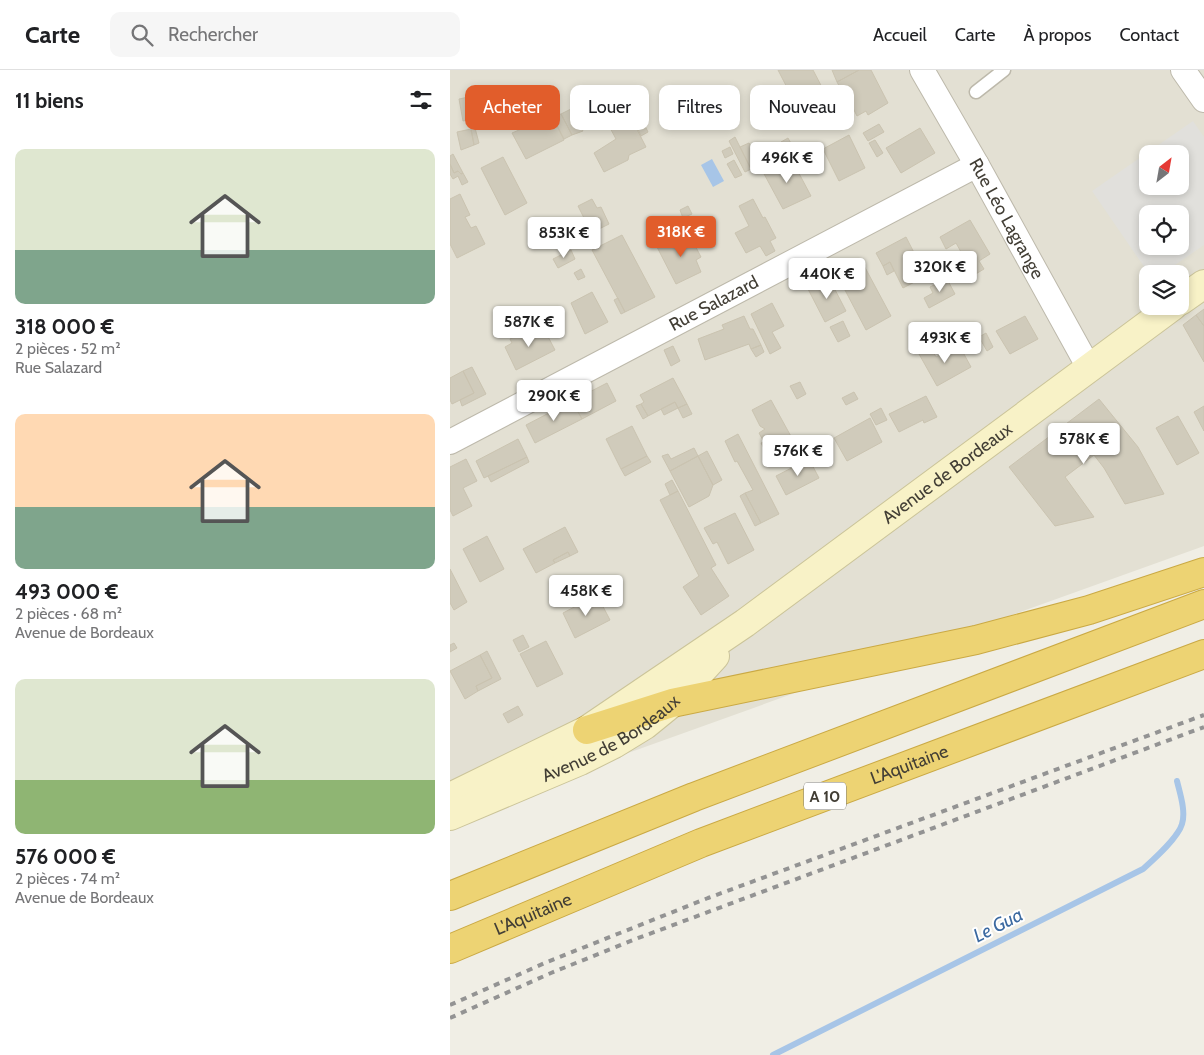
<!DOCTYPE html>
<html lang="fr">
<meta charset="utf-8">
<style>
body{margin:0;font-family:Cabin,sans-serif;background:#f6f6f6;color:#202124;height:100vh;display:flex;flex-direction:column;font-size:19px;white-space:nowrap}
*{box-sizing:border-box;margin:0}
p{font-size:16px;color:#757577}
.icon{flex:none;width:28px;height:28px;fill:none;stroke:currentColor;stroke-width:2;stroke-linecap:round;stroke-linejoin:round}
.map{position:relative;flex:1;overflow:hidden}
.panel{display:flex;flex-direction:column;background:#fff;width:450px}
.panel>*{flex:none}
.banner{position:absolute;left:15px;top:15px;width:475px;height:45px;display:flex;gap:10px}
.needle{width:32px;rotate:31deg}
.fabs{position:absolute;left:689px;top:75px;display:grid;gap:10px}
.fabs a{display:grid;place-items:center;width:50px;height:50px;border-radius:10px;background:#fff;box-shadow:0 2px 8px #0003;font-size:25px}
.price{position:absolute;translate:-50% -42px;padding:0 11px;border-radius:5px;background:#fff;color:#222;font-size:16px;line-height:32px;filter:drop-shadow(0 1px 2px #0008)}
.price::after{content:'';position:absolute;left:50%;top:30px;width:15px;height:11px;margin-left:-8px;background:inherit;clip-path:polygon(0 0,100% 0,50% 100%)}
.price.active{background:#e15d2b;color:#fff}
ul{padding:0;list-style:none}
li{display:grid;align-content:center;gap:10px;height:265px;padding:0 15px}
li span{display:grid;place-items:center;height:155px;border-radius:10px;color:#555}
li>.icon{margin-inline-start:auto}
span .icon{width:90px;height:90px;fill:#fffc;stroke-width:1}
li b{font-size:21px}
h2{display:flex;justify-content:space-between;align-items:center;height:60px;padding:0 15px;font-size:21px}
.tag{padding:0 18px;border-radius:10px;background:#fff;box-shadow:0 2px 8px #0003;font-size:18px;line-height:45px}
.tag.active{background:#e15d2b;color:#fff}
header{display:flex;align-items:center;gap:30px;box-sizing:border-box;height:70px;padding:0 25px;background:#fff;border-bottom:1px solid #e0e0e0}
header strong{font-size:24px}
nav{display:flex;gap:28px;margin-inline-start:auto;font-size:18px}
.search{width:350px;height:45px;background:#f6f6f6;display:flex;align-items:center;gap:12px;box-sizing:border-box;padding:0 18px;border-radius:10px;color:#757577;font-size:19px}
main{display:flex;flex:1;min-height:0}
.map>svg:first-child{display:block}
.residential{fill:#e3e0d3;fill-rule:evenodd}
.parking{fill:#e1e0dc;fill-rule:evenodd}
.water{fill:#a7c5e7}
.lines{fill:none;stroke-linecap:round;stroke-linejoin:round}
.stream{stroke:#a7c5e7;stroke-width:6}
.building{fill:#d0cbbb;stroke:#cac3b0}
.lane-casing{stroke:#bdb9ab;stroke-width:15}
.street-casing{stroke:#bdb9ab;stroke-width:26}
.secondary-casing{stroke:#cbc499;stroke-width:30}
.highway-casing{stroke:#caa944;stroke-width:30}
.lane{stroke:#fff;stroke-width:12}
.street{stroke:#fff;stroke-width:24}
.secondary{stroke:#f8f2c7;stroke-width:28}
.highway{stroke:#edd373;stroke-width:28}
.rail{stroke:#939393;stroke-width:4;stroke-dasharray:6 6;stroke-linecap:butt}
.labels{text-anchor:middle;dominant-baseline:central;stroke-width:4;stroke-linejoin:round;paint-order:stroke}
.shield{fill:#fff;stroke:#7b7872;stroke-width:1}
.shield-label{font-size:16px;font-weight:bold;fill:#423e35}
.street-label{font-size:18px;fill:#423e35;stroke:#fff}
.water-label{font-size:19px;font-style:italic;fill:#3b69a0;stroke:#fff}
</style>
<header>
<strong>Carte</strong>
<div class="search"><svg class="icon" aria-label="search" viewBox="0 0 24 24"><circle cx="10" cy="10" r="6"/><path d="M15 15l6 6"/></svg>Rechercher</div>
<nav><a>Accueil</a><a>Carte</a><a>À propos</a><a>Contact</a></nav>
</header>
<main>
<section class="panel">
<h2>11 biens<svg class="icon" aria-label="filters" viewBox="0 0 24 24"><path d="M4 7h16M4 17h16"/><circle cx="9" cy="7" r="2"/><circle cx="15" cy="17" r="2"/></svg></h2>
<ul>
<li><span style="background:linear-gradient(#dfe7d0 65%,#7fa58c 0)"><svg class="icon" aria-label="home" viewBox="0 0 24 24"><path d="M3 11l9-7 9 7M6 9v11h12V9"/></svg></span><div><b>318 000 €</b><p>2 pièces · 52 m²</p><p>Rue Salazard</p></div></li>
<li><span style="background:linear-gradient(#ffd9b3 60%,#7fa58c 0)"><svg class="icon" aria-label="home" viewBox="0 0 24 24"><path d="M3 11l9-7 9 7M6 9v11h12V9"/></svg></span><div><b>493 000 €</b><p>2 pièces · 68 m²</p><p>Avenue de Bordeaux</p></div></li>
<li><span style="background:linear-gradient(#dfe7d0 65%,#8fb573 0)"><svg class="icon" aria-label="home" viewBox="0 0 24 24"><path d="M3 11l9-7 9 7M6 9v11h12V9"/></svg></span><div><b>576 000 €</b><p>2 pièces · 74 m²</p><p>Avenue de Bordeaux</p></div></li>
</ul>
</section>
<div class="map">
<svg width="754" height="985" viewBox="0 0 754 985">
<rect width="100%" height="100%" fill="#f0eee5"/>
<path class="residential" d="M0 0H754V476L0 747ZM698 84H730V116H698ZM698 144H730V176H698ZM698 204H730V236H698Z"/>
<path class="parking" d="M743 51 754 67V175L712 204H699L642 121ZM698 84H730V116H698ZM698 144H730V176H698Z"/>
<path class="water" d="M262 89 274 111 263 117 251 95Z"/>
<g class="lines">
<path class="stream" d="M323 985 693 799C704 789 728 768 732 754 736 741 730 724 727 711"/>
</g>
<path class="building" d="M328 0H363L375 23 347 37Z
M382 0H409L387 12Z
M409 0H421L438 33 418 45 416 41 407 46 394 20 392 21 387 12Z
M136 17 139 27 132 29 129 19Z
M56 19 61 41 37 46 33 24Z
M33 24 37 46 13 51 9 29Z
M138 31 142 38 124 45 121 38Z
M121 39 133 61 122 65 111 44Z
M61 41 63 51 39 56 37 46Z
M83 42 86 52 79 55 76 44Z
M111 44 122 65 114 69 102 46Z
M179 44 196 77 179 85 178 90 154 102 144 83 166 69 158 54Z
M102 46 114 70 76 89 62 63Z
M193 52 198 62 191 66 186 55Z
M429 54 434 62 418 71 413 63Z
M25 58 29 73 24 75 21 59Z
M470 58 485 83 451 103 436 78Z
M21 59 24 75 11 80 7 62Z
M399 65 415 98 389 111 373 79Z
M285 67 301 99 295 102 279 71Z
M338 68 343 77 336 81 331 72Z
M425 70 433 83 427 87 419 73Z
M299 73 310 94 301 99 290 77Z
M280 77 283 84 275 88 272 81Z
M3 84 13 103 11 104 8 101 4 103 0 94V86Z
M53 87 77 133 55 145 31 98Z
M339 89 343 95 344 94 361 126 333 139 313 102Z
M284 90 292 105 285 108 277 94Z
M0 94 4 103 8 101 11 104 13 103 18 112 12 115 8 106 3 109 0 104Z
M10 124 20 145 15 147 21 158 26 156 35 174 7 188 0 174V129Z
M142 129 147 138 151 137 159 154 131 168 125 158 136 152 128 136Z
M303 129 313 148 315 147 326 168 320 171 325 181 316 186 310 176 296 183 285 163 299 156 289 136Z
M238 136 242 144 233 148 230 140Z
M520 150 540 184 529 191 534 199 524 205 506 173 496 179 490 167Z
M238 162 251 187 246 190 251 202 226 214 207 177Z
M172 165 205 227 175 242 142 180Z
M456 167 476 206 453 218 440 192 433 196 426 183Z
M121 180 125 189 108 198 103 189Z
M411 190 441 246 416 260 386 203Z
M440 192 444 201 437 205 433 196Z
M131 199 135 207 128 210 124 203Z
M379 208 396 241 375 252 358 219Z
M497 209 505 224 479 238 474 228 483 223 480 217Z
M142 222 158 252 135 264 121 233Z
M168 228 175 242 171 244 164 230Z
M322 233 334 256 322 262 331 278 320 284 301 244Z
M754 239V256L746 245Z
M746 245 754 256V292L733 255Z
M294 246 300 259H303L311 275 301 279 299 274 255 290 248 269 274 259 272 255Z
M575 246 588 269 560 284 546 261Z
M393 251 400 266 388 272 380 257Z
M93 257 105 280 66 300 55 277 62 273 60 269 73 262 75 267Z
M536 263 543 277 537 281 529 267Z
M311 275 314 282 306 287 301 279Z
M509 275 521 297 487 316 469 284 481 278 486 287Z
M223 276 230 291 221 296 214 280Z
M22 297 36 324 12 336 10 330 24 323 13 301Z
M13 301 24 323 2 334 0 330V308Z
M223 308 237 334 228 338 225 332 198 346 191 334 194 332 190 325Z
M350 312 356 324 347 329 340 316Z
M157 313 166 331 132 349 122 331Z
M404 322 408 329 396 335 392 328Z
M476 326 487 347 474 353 473 350 449 362 439 344Z
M649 329 688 377 714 424 675 434 654 398 644 385 615 407 644 447 605 456 559 397Z
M321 330 343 370 317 384 311 373 314 372 309 363 315 359 310 356 302 340Z
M122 331 132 349 85 373 76 355Z
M225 332 228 338 214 345 211 339Z
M191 334 198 346 193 349 186 336Z
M237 334 242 344 233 348 228 338Z
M754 336V361L744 342Z
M431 338 437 350 426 355 420 344Z
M728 346 749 383 727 395 706 358Z
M420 348 432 372 397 391 384 368Z
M182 356 197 386 171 399 156 369Z
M288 364 329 444 311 453 295 423 303 420 287 391 285 392 275 371Z
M68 369 77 387 34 408 26 391Z
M244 378 248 386 220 401 212 386 218 384 221 389Z
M257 381 272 410 263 415 248 386Z
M197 386 201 392 175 406 171 399Z
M248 386 263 415 259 426 239 437 220 401Z
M77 387 79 392 41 412 38 406Z
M16 389 27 411 13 418 22 436 3 446 0 440V397Z
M359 389 369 408 336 425 326 406Z
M222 410 228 421 220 425 215 414Z
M228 421 266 495 261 498 279 526 251 545 233 517 249 506 210 430Z
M295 423 311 453 305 456 290 426Z
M285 443 304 480 278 494 267 472 263 474 254 458Z
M115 457 128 482 120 486 118 482 103 490 105 493 86 503 73 479Z
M37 466 54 499 30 512 13 479Z
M118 482 120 486 105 493 103 490Z
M0 499 17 532 4 540 0 533Z
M147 525 160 550 125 568 113 543Z
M73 565 79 577 69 582 63 570Z
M96 571 113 604 87 617 70 584Z
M4 573 7 578 0 582V575Z
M37 581 51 609 28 621 26 616 42 608 30 585Z
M30 585 42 608 26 616 28 621 15 629 0 601Z
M68 636 73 645 58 653 53 644Z"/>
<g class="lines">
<defs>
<path id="lane" d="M526 22 554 0"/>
<g id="street">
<path id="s1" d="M472 0 527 95 633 287 641 297"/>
<path d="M733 0 754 30"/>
<path id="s2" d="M0 372 527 95"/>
</g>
<g id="secondary">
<path d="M730 231 754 214"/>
<path id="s3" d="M0 727 137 660 295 553 723 236"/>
<path id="s4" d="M0 746 130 691 164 674 195 655 222 633 265 586"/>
</g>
<g id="highway">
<path d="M137 660 222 633 526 570 639 540 754 502"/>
<path d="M0 826 244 727 754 534"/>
<path id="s5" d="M0 879 251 773 754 584"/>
</g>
</defs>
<use href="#lane" class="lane-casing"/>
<use href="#street" class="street-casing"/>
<use href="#secondary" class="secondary-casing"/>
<use href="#highway" class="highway-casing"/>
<use href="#lane" class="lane"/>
<use href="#street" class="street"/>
<use href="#secondary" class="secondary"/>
<use href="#highway" class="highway"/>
<path class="rail" d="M0 935 97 892 258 828 754 645
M0 948 101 903 183 870 754 657"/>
</g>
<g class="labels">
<rect class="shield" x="354" y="712.5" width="42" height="27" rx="4"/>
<g class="shield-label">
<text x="375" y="726">A 10</text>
</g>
<g class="street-label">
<text stroke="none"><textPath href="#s1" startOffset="171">Rue Léo Lagrange</textPath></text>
<text stroke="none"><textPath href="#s2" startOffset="298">Rue Salazard</textPath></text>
<text stroke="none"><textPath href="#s3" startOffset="595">Avenue de Bordeaux</textPath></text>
<text stroke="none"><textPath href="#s4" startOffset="179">Avenue de Bordeaux</textPath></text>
<text stroke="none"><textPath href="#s5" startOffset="495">L'Aquitaine</textPath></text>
<text stroke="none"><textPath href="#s5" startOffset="90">L'Aquitaine</textPath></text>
</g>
<g class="water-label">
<text transform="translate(548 855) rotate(-27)">Le Gua</text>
</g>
</g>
</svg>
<div class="fabs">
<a><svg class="needle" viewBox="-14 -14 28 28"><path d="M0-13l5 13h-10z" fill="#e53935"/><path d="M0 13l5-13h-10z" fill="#757577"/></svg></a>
<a><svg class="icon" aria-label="locate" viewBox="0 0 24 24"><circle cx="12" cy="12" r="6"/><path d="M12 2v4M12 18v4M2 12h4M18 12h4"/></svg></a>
<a><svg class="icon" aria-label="layers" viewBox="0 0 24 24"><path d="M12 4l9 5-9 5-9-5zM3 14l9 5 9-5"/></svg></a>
</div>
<b class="price" style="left:337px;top:114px">496K €</b>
<b class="price active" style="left:231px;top:188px">318K €</b>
<b class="price" style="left:114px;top:189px">853K €</b>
<b class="price" style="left:490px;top:223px">320K €</b>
<b class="price" style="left:377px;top:230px">440K €</b>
<b class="price" style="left:79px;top:278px">587K €</b>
<b class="price" style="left:495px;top:294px">493K €</b>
<b class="price" style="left:104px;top:352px">290K €</b>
<b class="price" style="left:634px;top:395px">578K €</b>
<b class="price" style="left:348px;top:407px">576K €</b>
<b class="price" style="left:136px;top:547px">458K €</b>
<div class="banner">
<a class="tag active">Acheter</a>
<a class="tag">Louer</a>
<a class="tag">Filtres</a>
<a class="tag">Nouveau</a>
</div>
</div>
</main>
